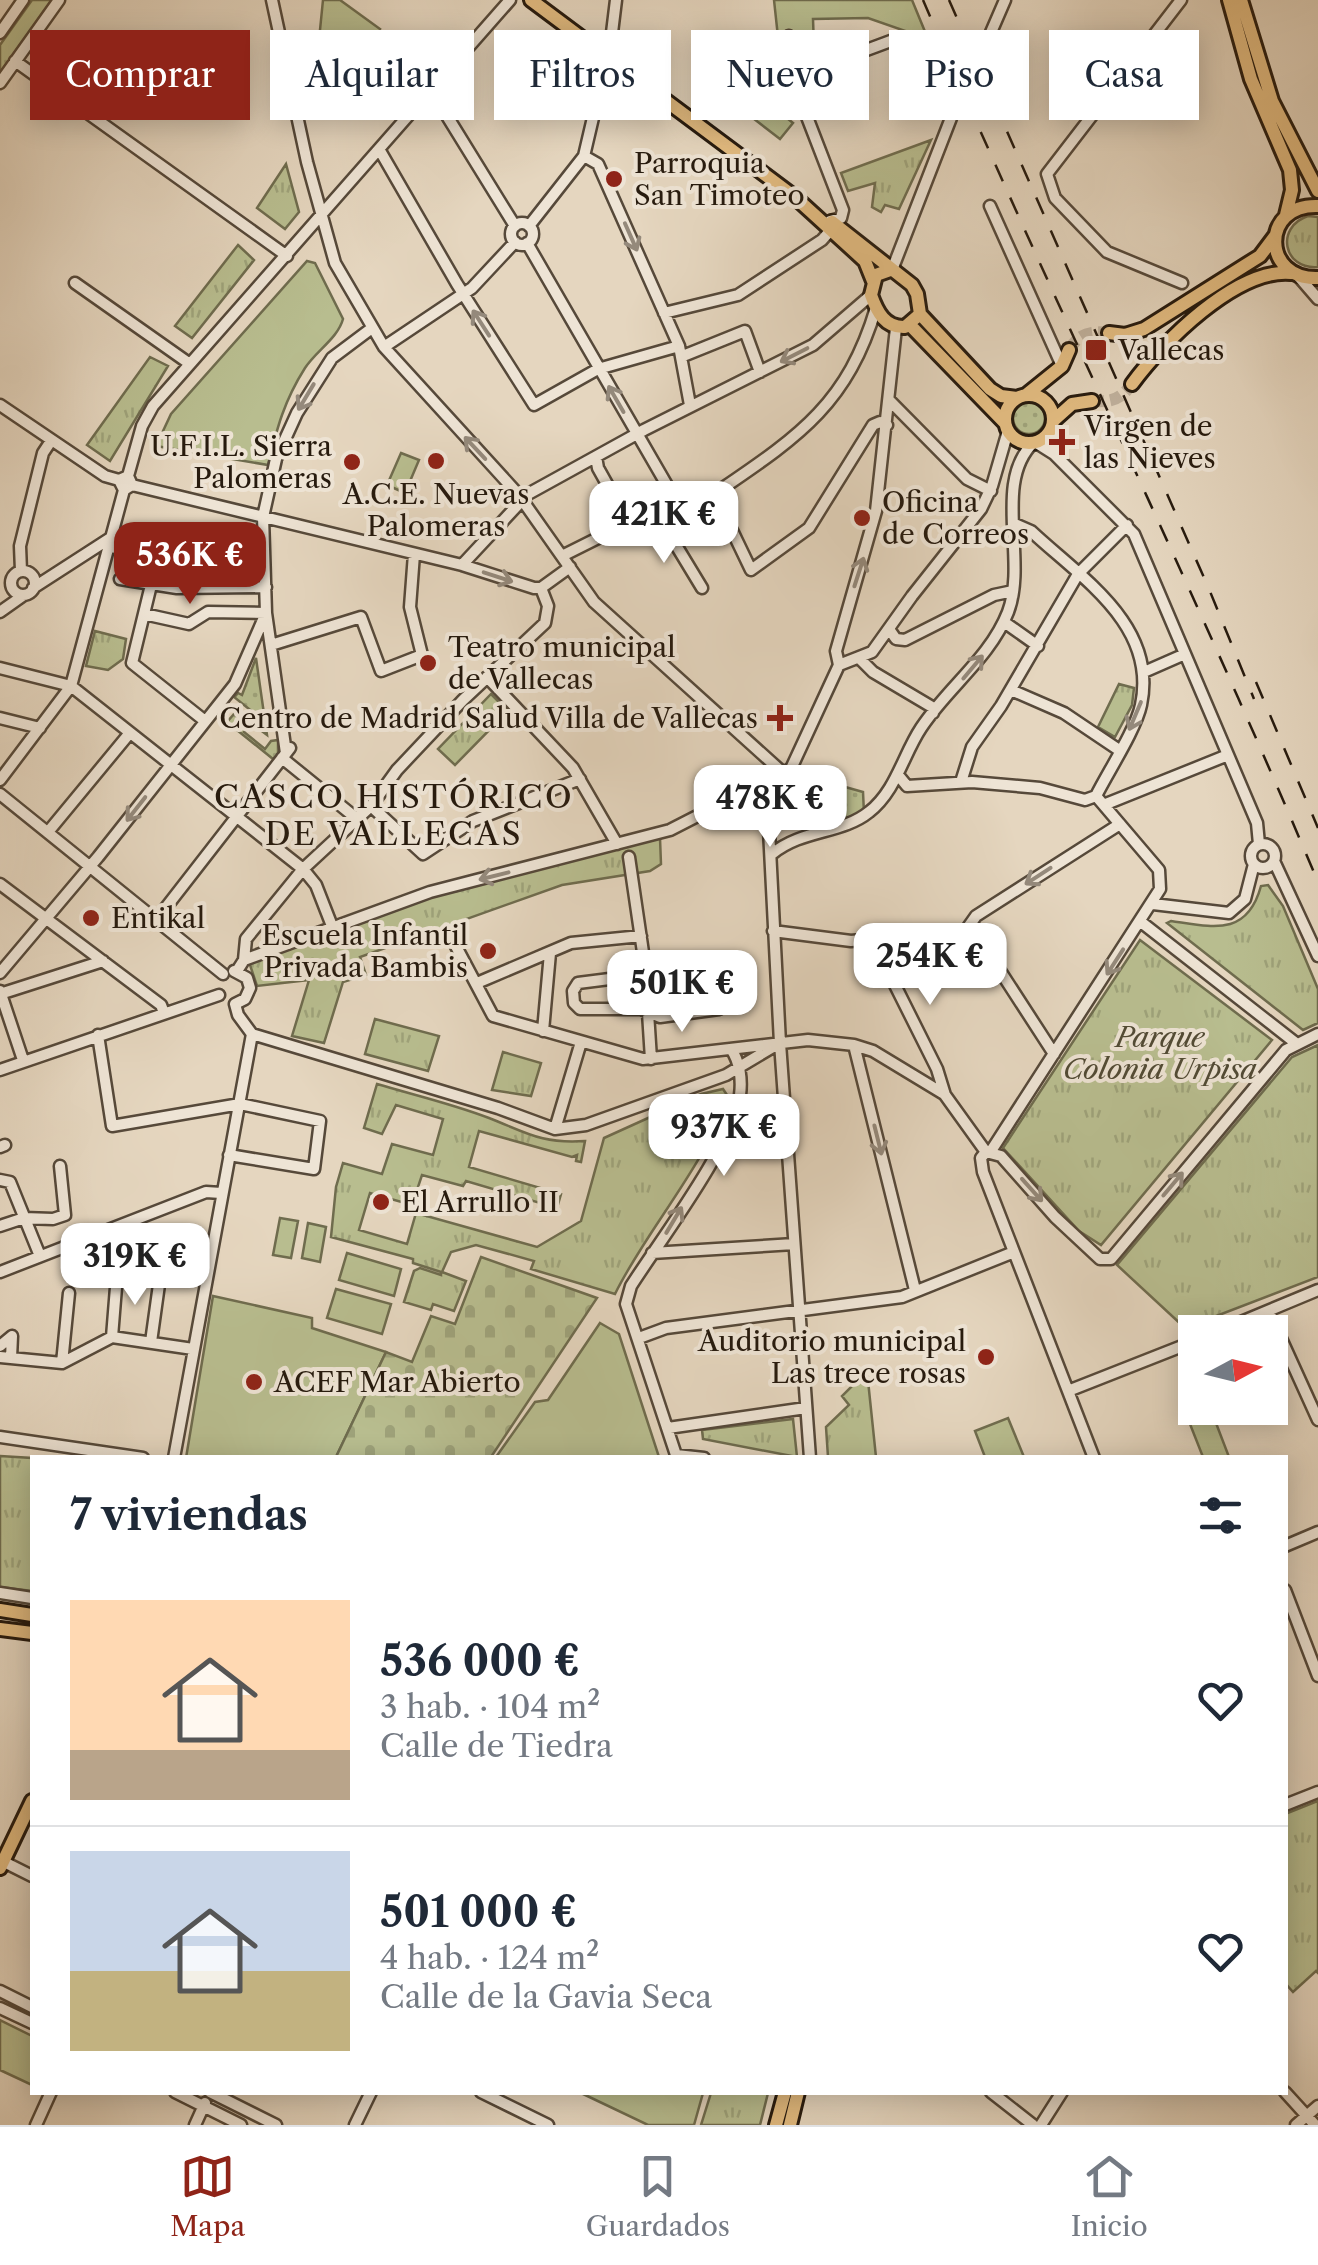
<!DOCTYPE html>
<html lang="es">
<meta charset="utf-8">
<style>
body{margin:0;font-family:"Libre Caslon Text",serif;background:#f2f2f3;color:#1f2937;height:100vh;display:flex;flex-direction:column;font-size:38px;white-space:nowrap}
*{box-sizing:border-box;margin:0}
p{font-size:32px;color:#747a83}
.icon{flex:none;width:55px;height:55px;fill:none;stroke:currentColor;stroke-width:2;stroke-linecap:round;stroke-linejoin:round}
.map{position:relative;flex:1;overflow:hidden}
.drawer{position:absolute;left:30px;top:1455px;width:1258px;height:640px;display:flex;flex-direction:column;background:#fff;border-radius:0px;box-shadow:0 5px 25px #0003}
.drawer>*{flex:none}
.guide{position:absolute;left:30px;top:30px;width:1260px;height:90px;display:flex;gap:20px}
.needle{width:65px;rotate:83deg}
.tools{position:absolute;left:1178px;top:1315px;display:grid;gap:20px}
.tools a{display:grid;place-items:center;width:110px;height:110px;border-radius:0px;background:#fff;box-shadow:0 5px 25px #0003;font-size:50px}
.price{position:absolute;translate:-50% -85px;padding:0 22px;border-radius:20px;background:#fff;color:#222;font-size:32px;line-height:65px;filter:drop-shadow(0 2px 5px #0008)}
.price::after{content:'';position:absolute;left:50%;top:60px;width:30px;height:22px;margin-left:-15px;background:inherit;clip-path:polygon(0 0,100% 0,50% 100%)}
.price.selected{background:#8f2418;color:#fff}
ul{padding:0;list-style:none}
li{display:flex;align-items:center;gap:30px;height:250px;padding:0 40px}
li+li{border-top:2px solid #e0e1e3}
li span{display:grid;place-items:center;flex:none;width:280px;height:200px;border-radius:0px;color:#555}
li>.icon{margin-inline-start:auto}
span .icon{width:120px;height:120px;fill:#fffc;stroke-width:1}
li b{font-size:42px}
h2{display:flex;justify-content:space-between;align-items:center;height:120px;padding:0 40px;font-size:42px}
.chip{padding:0 35px;border-radius:0px;background:#fff;box-shadow:0 5px 25px #0003;font-size:35px;line-height:90px}
.chip.selected{background:#8f2418;color:#fff}
.tab-bar{display:flex;justify-content:space-around;align-items:center;height:140px;border-top:2px solid #e0e1e3;background:#fff;font-size:28px;color:#747a83}
.tab-bar a{display:grid;justify-items:center;gap:5px}
.tab-bar .selected{color:#8f2418}
.map>svg:first-child{display:block}
.grass{fill:#b8bd8f;stroke:#6f6c4e;stroke-width:2.5}
.cemetery{fill:url(#cemetery-stones);stroke:#6f6c4e;stroke-width:2.5}
.park{fill:url(#park-tufts);stroke:#6f6c4e;stroke-width:2.5}
.garden{fill:url(#garden-dots);stroke:#6f6c4e;stroke-width:2.5}
.lines{fill:none;stroke-linecap:round;stroke-linejoin:round}
.major-tunnel{stroke:#bfb09c;stroke-width:12;stroke-dasharray:12 6;stroke-linecap:butt}
.minor-casing{stroke:#56493a;stroke-width:15}
.major-casing{stroke:#261a0e;stroke-width:18}
.minor{stroke:#eee4d5;stroke-width:10}
.major{stroke:#e2bb80;stroke-width:12}
.rail{stroke:#261a0e;stroke-width:2.5;stroke-dasharray:18 18;stroke-linecap:butt}
.oneway{stroke:#94897b}
.poi-dot{fill:#8f2418;stroke:#eee4d5;stroke-width:4}
.labels{text-anchor:middle;dominant-baseline:central;stroke-width:8;stroke-linejoin:round;paint-order:stroke}
.poi-label{font-size:28px;fill:#261a0e;stroke:#eee4d5;text-anchor:start}
.park-label{font-size:28px;font-style:italic;fill:#524b35;stroke:#eee4d5}
.quarter-label{font-size:32px;letter-spacing:2.5px;fill:#261a0e;stroke:#eee4d5}
</style>
<div class="map">
<svg width="1318" height="2125" viewBox="0 0 1318 2125">
<defs>
<pattern id="cemetery-stones" width="16" height="16" patternUnits="userSpaceOnUse" patternTransform="scale(2.5)"><rect width="16" height="16" fill="#b8bd8f"/><path d="M2 7V4a2 2 0 0 1 4 0v3zM10 15v-3a2 2 0 0 1 4 0v3z" fill="#9ea27a"/></pattern>
<pattern id="park-tufts" width="24" height="20" patternUnits="userSpaceOnUse" patternTransform="scale(2.5)"><rect width="24" height="20" fill="#b8bd8f"/><path d="M3 7l-1-3M5 7V3M7 7l1-3M15 17l-1-3M17 17v-4M19 17l1-3" fill="none" stroke="#9ea27a"/></pattern>
<pattern id="garden-dots" width="8" height="8" patternUnits="userSpaceOnUse" patternTransform="scale(2.5)"><rect width="8" height="8" fill="#b8bd8f"/><path d="M2 2h.1M6 6h.1" fill="none" stroke="#9ea27a" stroke-width="1.8" stroke-linecap="round"/></pattern>
</defs>
<rect width="100%" height="100%" fill="#e5d6bf"/>
<filter id="stains"><feTurbulence type="fractalNoise" baseFrequency=".002" numOctaves="4"/><feColorMatrix values="0 0 0 0 .2 0 0 0 0 .09 0 0 0 0 .02 0 0 0 .5 -.17"/></filter>
<radialGradient id="worn" r=".72"><stop offset=".6" stop-color="#630" stop-opacity="0"/><stop offset="1" stop-color="#630" stop-opacity=".3"/></radialGradient>
<path class="grass" d="M774 0H912L928 39 868 18 813 19 814 47 809 61 781 65Z
M754 91 793 123 780 139 740 108Z
M307 261 315 263 343 319C338 338 316 351 305 368 284 401 277 428 268 465L156 446 171 414Z
M401 453 419 460 405 493 387 485Z
M280 1218 298 1221 291 1258 273 1255Z
M308 1223 326 1227 320 1262 302 1258Z
M347 1253 401 1269 394 1296 339 1280Z
M336 1289 391 1304 382 1334 327 1318Z
M213 1296 312 1318V1328L386 1352 336 1457 186 1458Z
M600 1323 619 1334 659 1457H496L535 1402 548 1400Z
M1211 1410 1229 1457H1203L1188 1419Z
M1008 1418 1024 1457H985L975 1431Z
M0 2020 32 2036V2085L0 2070Z
M581 2093H703L694 2125H648Z"/>
<path class="cemetery" d="M481 1257 597 1298 491 1457H336L386 1352 412 1362 431 1316 455 1324Z"/>
<path class="park" d="M32 0H52L0 73V45Z
M323 0H340L380 29 350 73 305 68 302 50H318Z
M931 140 899 209 885 205 881 212 872 207 875 183 848 191 841 173Z
M286 164 299 212 285 229 257 208Z
M1308 216 1318 217V267C1283 270 1275 227 1308 216Z
M238 245 254 260 192 338 175 326Z
M150 357 168 366 110 461 87 445Z
M95 631 126 639 123 659 108 670 86 666Z
M1119 684 1134 688 1132 705 1115 737 1098 727Z
M491 694 508 711 455 765 438 749Z
M660 838 661 864 650 871 562 885 360 957 366 975 343 982 324 1043 292 1036 309 980 257 986 249 962 430 892 609 846Z
M1268 885 1283 906 1318 989V1023L1303 1030 1167 923 1171 921C1213 927 1247 937 1261 886Z
M1140 940 1272 1040 1101 1245 1079 1231 1003 1148Z
M375 1019 439 1036 428 1071 365 1054Z
M1318 1045V1277L1185 1328 1117 1265 1292 1057Z
M503 1052 541 1063 531 1096 492 1090Z
M377 1084C414 1095 453 1104 489 1118 527 1133 542 1144 585 1141L581 1162 576 1161 577 1155 572 1157 479 1131 469 1167 561 1194 557 1208 466 1181 463 1186 422 1175 412 1205 370 1193 359 1230 407 1244 416 1213 537 1247 581 1221 604 1138 701 1094 723 1089 727 1095C710 1160 646 1230 615 1294L531 1269 534 1261 476 1245 451 1252 442 1272 466 1281 454 1311 433 1304 431 1310 404 1302 414 1271 420 1268 441 1275V1272L413 1263V1259L331 1237 336 1187 343 1163 382 1174 392 1144 433 1155 443 1119 396 1105 382 1134 364 1128Z
M867 1371 876 1457H828L826 1427 849 1405 842 1396Z
M793 1419 797 1457 703 1439 702 1430Z
M0 1456 32 1458V1591L0 1587Z
M1318 1801V1973L1316 1971 1293 1992 1285 1983V1814Z
M711 2093H768L760 2125H701Z"/>
<path class="garden" d="M1013 418a16 16 0 1 1 32 0a16 16 0 1 1-32 0Z
M256 658 267 735 251 723 244 732 265 749 271 741 278 740V754L273 759 227 722 234 714 246 724 254 713 234 697 238 693 242 695Z
M824 781 863 792 864 813 823 825Z"/>
<g class="lines">
<path class="major-tunnel" d="M1069 350C1079 333 1091 331 1109 333
M1092 401C1112 402 1120 400 1132 384"/>
<defs>
<path id="minor" d="M272 0 307 162 335 263 384 347 518 494 594 602 781 771
M1181 0 1047 174 1055 198 1107 252 1182 283
M0 33 23 0
M789 36 792 65 802 74
M989 37 1005 0
M15 61 287 256
M802 74 896 39 922 46 951 118 892 270
M802 74 797 81V91L843 210 841 218 830 221
M0 83 59 0
M431 90 515 226
M379 149 457 284 534 405 598 369 679 346
M584 156 598 164 679 346 690 405
M990 206 1062 366
M511 234a11 11 0 1 1 22 0a11 11 0 1 1-22 0Z
M529 226 584 156 611 41 616 0
M527 243 683 513
M1299 277 1318 299
M75 283 190 364
M664 313 738 295 822 240 830 231
M384 347 472 288 515 242
M683 356 745 331 760 372
M890 401 967 479 991 491
M0 405 105 476 119 480
M1051 428 1054 454
M1035 442 1054 454 1134 534 1257 823 1259 844
M128 476 119 480 124 490 132 485 128 476 142 426 153 406 510 0
M132 485 462 565 534 588H541L570 567
M714 493 751 570 809 528 873 425 880 422 887 425
M110 547 210 561 208 587
M562 556 624 525 627 520 598 468 596 457
M462 565 528 494 644 430 813 345 871 295
M21 571 20 546 43 453 51 441
M11 583a12 12 0 1 1 24 0a12 12 0 1 1-24 0Z
M120 579 177 588 266 587
M151 585 132 663 205 721
M33 588 112 537
M702 588 665 527C680 511 704 500 723 488 801 435 848 402 876 308
M0 612 24 595
M1004 622 1038 646
M889 629 896 639 905 640 994 595 1013 591
M271 645 361 617 381 671 422 655 410 607 414 554
M860 659 873 672 932 707 933 713
M839 665 872 652 912 596 981 509 992 486 1008 431
M0 668 71 686 303 869 316 885 332 926
M1144 672 1185 654
M487 677 573 768 617 844
M1011 690 1064 713 1119 750
M0 718 40 728
M286 753 266 613 263 517 276 459 297 413 332 358 372 328
M282 758 356 818
M898 775 907 786 972 782 1040 788 1085 800 1096 796C1108 772 1136 729 1141 705 1158 625 1081 578 1031 531L1015 524
M0 780 71 686 124 490
M961 782 972 747 1001 706 1078 574 1127 525
M0 794 223 974
M1106 804 1228 755
M371 806 423 854 473 821 580 779
M48 832 129 734
M1251 856a12 12 0 1 1 24 0a12 12 0 1 1-24 0Z
M772 854C802 829 842 834 869 812 896 791 903 755 921 728 948 687 990 658 1008 612 1028 560 992 482 1034 442
M629 857 645 966 651 1059
M1274 861 1318 956
M0 884 161 1005 164 1013
M1153 904 1229 913 1245 899 1254 864
M157 919 290 748
M1141 922 1297 1044
M971 926 1054 1054
M773 931 851 941 872 939 937 1069 945 1095 986 1152 1001 1156 1055 1217 1100 1259H1111L1286 1050 1318 1034
M450 935 493 1016 643 1059 808 1040 854 1045 873 1051 944 1094
M244 960 430 892 670 830 785 771
M234 971 247 978 250 988 245 999 235 1004
M237 971 244 960 246 939 303 869 371 806 397 770 463 700 545 623 548 606 541 588
M890 972 964 933 976 916 1120 824
M0 973 98 857 235 684 266 613 208 612 189 624 144 614
M477 983 571 943 641 936
M0 991 23 1060
M0 994 103 961
M719 1009 660 1017 641 1009H580L574 1003 573 991 578 983 720 965
M543 1031 550 953
M252 1034 498 1108 555 1129 586 1125 726 1075 778 1044
M98 1035 112 1126 240 1104 320 1121 314 1169 229 1155
M854 1045 915 1290
M0 1070 219 995
M555 1129 581 1042
M0 1147 5 1145
M991 1151 1160 889 1159 870 1096 796
M986 1152 981 1158 983 1172 1094 1458
M0 1180 10 1182 40 1256
M0 1226 24 1218 53 1219 65 1215 60 1166
M652 1253 794 1244
M0 1272 206 1192 221 1193
M1269 1312 1318 1420
M1217 1332 1318 1290
M112 1337 117 1275
M639 1338 666 1328 902 1297 1014 1252
M151 1342 162 1263
M0 1346 12 1336 11 1358
M0 1357 62 1363 112 1337 193 1349
M62 1363 69 1293
M1068 1391 1195 1341
M668 1428 806 1408
M0 1437 143 1458
M676 1455 704 1458
M174 1458 252 1034 238 1015 235 1004
M677 1458 626 1304 631 1286C659 1242 734 1143 740 1095 742 1080 740 1062 731 1049
M810 1458 780 1043 769 830 777 799 839 665 836 651 876 511 896 328
M1285 1546 1318 1532
M1285 1590 1318 1676
M0 1593 32 1598
M1285 1805 1318 1792
M0 1860 32 1876
M0 1991 32 2007
M0 2008 32 2023
M175 2092 241 2125
M210 2092 276 2125
M481 2092 548 2125
M991 2092 1033 2125
M1285 2092 1315 2125
M36 2125 51 2092
M195 2125 205 2103
M355 2125 371 2092
M1041 2125 1062 2092
M1296 2125 1318 2106"/>
<path id="major" d="M531 0 796 198 865 261 873 281
M1229 0 1251 79 1290 170 1292 190 1286 215
M1241 0 1272 101 1318 191
M1318 206C1260 204 1262 280 1318 278
M832 222 912 285 917 294 920 314 905 327C885 328 877 312 871 295L876 275 890 270
M920 314 990 389 1001 396 1017 398
M910 325 1005 423
M1109 333 1125 335 1144 329 1260 256 1275 236
M1132 384C1162 343 1236 268 1291 273
M1026 395 1062 366 1069 350
M1005 419a24 24 0 1 1 48 0a24 24 0 1 1-48 0Z
M1053 421 1072 404 1092 401
M0 1610 32 1615
M0 1629 32 1633
M0 1868 32 1801
M776 2125 785 2092
M790 2125 798 2092"/>
</defs>
<use href="#minor" class="minor-casing"/>
<use href="#major" class="major-casing"/>
<use href="#minor" class="minor"/>
<use href="#major" class="major"/>
<path class="rail" d="M923 0C1050 296 1193 585 1318 882
M949 0 1209 589 1254 699
M1256 682 1318 828"/>
</g>
<defs><path id="oneway-shaft" d="M-6 0H5M1.5-3L5.5 0L1.5 3" fill="none" stroke-width="1.6" stroke-linecap="round" stroke-linejoin="round" transform="scale(2.5)"/></defs>
<g class="oneway">
<use href="#oneway-shaft" transform="translate(631 237) rotate(66)"/>
<use href="#oneway-shaft" transform="translate(481 323) rotate(-123)"/>
<use href="#oneway-shaft" transform="translate(794 355) rotate(153)"/>
<use href="#oneway-shaft" transform="translate(306 397) rotate(121)"/>
<use href="#oneway-shaft" transform="translate(616 399) rotate(-120)"/>
<use href="#oneway-shaft" transform="translate(475 448) rotate(-133)"/>
<use href="#oneway-shaft" transform="translate(859 572) rotate(-72)"/>
<use href="#oneway-shaft" transform="translate(498 577) rotate(18)"/>
<use href="#oneway-shaft" transform="translate(973 667) rotate(-50)"/>
<use href="#oneway-shaft" transform="translate(1135 716) rotate(113)"/>
<use href="#oneway-shaft" transform="translate(136 809) rotate(128)"/>
<use href="#oneway-shaft" transform="translate(494 876) rotate(166)"/>
<use href="#oneway-shaft" transform="translate(1038 876) rotate(147)"/>
<use href="#oneway-shaft" transform="translate(1115 962) rotate(123)"/>
<use href="#oneway-shaft" transform="translate(878 1140) rotate(76)"/>
<use href="#oneway-shaft" transform="translate(1173 1184) rotate(-50)"/>
<use href="#oneway-shaft" transform="translate(1032 1190) rotate(48)"/>
<use href="#oneway-shaft" transform="translate(674 1220) rotate(-59)"/>
</g>
<g class="poi-dot">
<circle cx="614" cy="179" r="10"/>
<rect x="1084" y="338" width="24" height="24" rx="5"/>
<path d="M1057 427h10v10h10v10h-10v10h-10v-10h-10v-10h10z"/>
<circle cx="436" cy="461" r="10"/>
<circle cx="352" cy="462" r="10"/>
<circle cx="862" cy="518" r="10"/>
<circle cx="428" cy="663" r="10"/>
<path d="M775 703h10v10h10v10h-10v10h-10v-10h-10v-10h10z"/>
<circle cx="91" cy="918" r="10"/>
<circle cx="488" cy="951" r="10"/>
<circle cx="381" cy="1202" r="10"/>
<circle cx="986" cy="1357" r="10"/>
<circle cx="254" cy="1382" r="10"/>
</g>
<g class="labels">
<g class="poi-label">
<text x="634" y="163">Parroquia<tspan x="634" dy="32">San Timoteo</tspan></text>
<text x="1118" y="350">Vallecas</text>
<text x="1084" y="426">Virgen de<tspan x="1084" dy="32">las Nieves</tspan></text>
<text x="332" y="446" text-anchor="end">U.F.I.L. Sierra<tspan x="332" dy="32">Palomeras</tspan></text>
<text x="436" y="494" text-anchor="middle">A.C.E. Nuevas<tspan x="436" dy="32">Palomeras</tspan></text>
<text x="882" y="502">Oficina<tspan x="882" dy="32">de Correos</tspan></text>
<text x="448" y="647">Teatro municipal<tspan x="448" dy="32">de Vallecas</tspan></text>
<text x="758" y="718" text-anchor="end">Centro de Madrid Salud Villa de Vallecas</text>
<text x="111" y="918">Entikal</text>
<text x="468" y="935" text-anchor="end">Escuela Infantil<tspan x="468" dy="32">Privada Bambis</tspan></text>
<text x="401" y="1202">El Arrullo II</text>
<text x="966" y="1341" text-anchor="end">Auditorio municipal<tspan x="966" dy="32">Las trece rosas</tspan></text>
<text x="274" y="1382">ACEF Mar Abierto</text>
</g>
<g class="park-label">
<text x="1160" y="1037">Parque<tspan x="1160" dy="32">Colonia Urpisa</tspan></text>
</g>
<g class="quarter-label">
<text x="394" y="796">CASCO HISTÓRICO<tspan x="394" dy="37">DE VALLECAS</tspan></text>
</g>
</g>
<rect width="100%" height="100%" filter="url(#stains)"/>
<rect width="100%" height="100%" fill="url(#worn)"/>
</svg>
<div class="tools">
<a><svg class="needle" viewBox="-14 -14 28 28"><path d="M0-13l5 13h-10z" fill="#e53935"/><path d="M0 13l5-13h-10z" fill="#747a83"/></svg></a>
</div>
<b class="price" style="left:664px;top:566px">421K €</b>
<b class="price selected" style="left:190px;top:607px">536K €</b>
<b class="price" style="left:770px;top:850px">478K €</b>
<b class="price" style="left:930px;top:1008px">254K €</b>
<b class="price" style="left:682px;top:1035px">501K €</b>
<b class="price" style="left:724px;top:1179px">937K €</b>
<b class="price" style="left:135px;top:1308px">319K €</b>
<div class="guide">
<a class="chip selected">Comprar</a>
<a class="chip">Alquilar</a>
<a class="chip">Filtros</a>
<a class="chip">Nuevo</a>
<a class="chip">Piso</a>
<a class="chip">Casa</a>
</div>
<section class="drawer">
<h2>7 viviendas<svg class="icon" aria-label="filters" viewBox="0 0 24 24"><path d="M4 7h16M4 17h16"/><circle cx="9" cy="7" r="2"/><circle cx="15" cy="17" r="2"/></svg></h2>
<ul>
<li><span style="background:linear-gradient(#ffd9b3 75%,#b9a48a 0)"><svg class="icon" aria-label="home" viewBox="0 0 24 24"><path d="M3 11l9-7 9 7M6 9v11h12V9"/></svg></span><div><b>536 000 €</b><p>3 hab. · 104 m²</p><p>Calle de Tiedra</p></div><svg class="icon" aria-label="heart" viewBox="0 0 24 24"><path d="M12 20l-8-8c-3-5 5-10 8-4 3-6 11-1 8 4z"/></svg></li>
<li><span style="background:linear-gradient(#c9d6e8 60%,#c2b280 0)"><svg class="icon" aria-label="home" viewBox="0 0 24 24"><path d="M3 11l9-7 9 7M6 9v11h12V9"/></svg></span><div><b>501 000 €</b><p>4 hab. · 124 m²</p><p>Calle de la Gavia Seca</p></div><svg class="icon" aria-label="heart" viewBox="0 0 24 24"><path d="M12 20l-8-8c-3-5 5-10 8-4 3-6 11-1 8 4z"/></svg></li>
</ul>
</section>
</div>
<nav class="tab-bar">
<a class="selected"><svg class="icon" aria-label="map" viewBox="0 0 24 24"><path d="M3 6l6-2 6 2 6-2v14l-6 2-6-2-6 2zM9 4v14M15 6v14"/></svg>Mapa</a>
<a><svg class="icon" aria-label="saved" viewBox="0 0 24 24"><path d="M7 4h10v16l-5-4-5 4z"/></svg>Guardados</a>
<a><svg class="icon" aria-label="home" viewBox="0 0 24 24"><path d="M3 11l9-7 9 7M6 9v11h12V9"/></svg>Inicio</a>
</nav>
